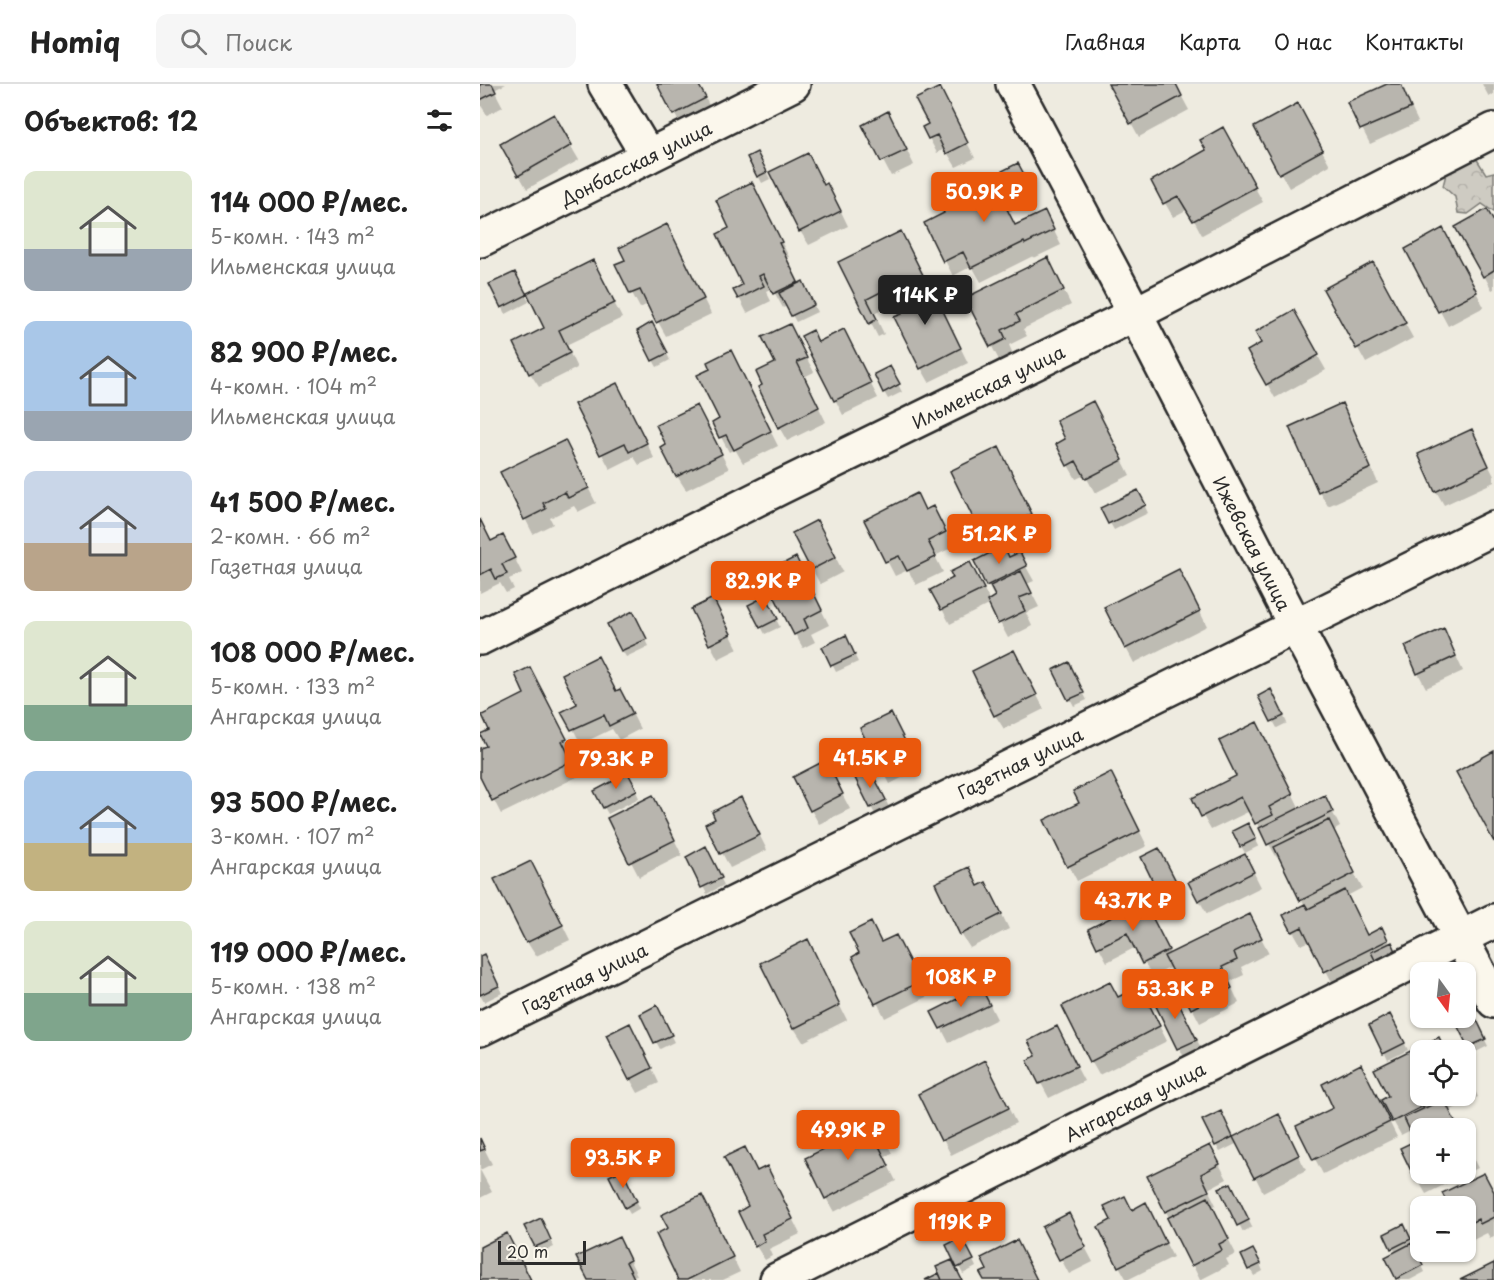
<!DOCTYPE html>
<html lang="ru">
<meta charset="utf-8">
<style>
body{margin:0;font-family:"Playpen Sans",sans-serif;background:#f6f6f6;color:#222;height:100vh;display:flex;flex-direction:column;font-size:22px;white-space:nowrap}
*{box-sizing:border-box;margin:0}
p{font-size:20px;color:#767676}
.icon{flex:none;width:33px;height:33px;fill:none;stroke:currentColor;stroke-width:2;stroke-linecap:round;stroke-linejoin:round}
.map{position:relative;flex:1;overflow:hidden}
.sheet{display:flex;flex-direction:column;background:#fff;width:480px}
.sheet>*{flex:none}
.needle{width:39px;rotate:165deg}
.buttons{position:absolute;left:930px;top:878px;display:grid;gap:12px}
.buttons a{display:grid;place-items:center;width:66px;height:66px;border-radius:12px;background:#fff;box-shadow:0 2px 4px #0004;font-size:30px}
.scale{position:absolute;left:18px;bottom:15px;width:88px;box-sizing:border-box;padding-left:6px;border:3px solid #2b2b2b;border-top:0;font-size:16px;line-height:21px;white-space:nowrap;color:#2b2b2b;-webkit-text-stroke:4px #fbf7ec;paint-order:stroke}
.price{position:absolute;translate:-50% -51px;padding:0 14px;border-radius:6px;background:#ea580c;color:#fff;font-size:20px;line-height:39px;filter:drop-shadow(0 2px 3px #0008)}
.price::after{content:'';position:absolute;left:50%;top:36px;width:18px;height:14px;margin-left:-9px;background:inherit;clip-path:polygon(0 0,100% 0,50% 100%)}
.price.current{background:#222;color:#fff}
ul{padding:0;list-style:none}
li{display:flex;align-items:center;gap:18px;height:150px;padding:0 24px}
li span{display:grid;place-items:center;flex:none;width:168px;height:120px;border-radius:12px;color:#555}
li>.icon{margin-inline-start:auto}
span .icon{width:72px;height:72px;fill:#fffc;stroke-width:1}
li b{font-size:26px}
h2{display:flex;justify-content:space-between;align-items:center;height:72px;padding:0 24px;font-size:26px}
header{display:flex;align-items:center;gap:36px;box-sizing:border-box;height:84px;padding:0 30px;background:#fff;border-bottom:2px solid #e0e0e0}
header strong{font-size:28px}
nav{display:flex;gap:33px;margin-inline-start:auto;font-size:21px}
.search{width:420px;height:54px;background:#f6f6f6;display:flex;align-items:center;gap:15px;box-sizing:border-box;padding:0 21px;border-radius:12px;color:#767676;font-size:22px}
main{display:flex;flex:1;min-height:0}
.map>svg:first-child{display:block}
.forest{fill:url(#forest-crowns);stroke:#7c7b76;stroke-width:1.5}
.shadow{fill:#0003}
.building{fill:#b8b5ae;stroke:#2b2b2b;stroke-width:1.5}
.lines{fill:none;stroke-linecap:round;stroke-linejoin:round}
.minor-casing{stroke:#2b2b2b;stroke-width:38}
.minor{stroke:#fbf7ec;stroke-width:33}
.labels{text-anchor:middle;dominant-baseline:central;stroke-width:5;stroke-linejoin:round;paint-order:stroke}
.street-label{font-size:18px;fill:#2b2b2b;stroke:#fbf7ec}
</style>
<header>
<strong>Homiq</strong>
<div class="search"><svg class="icon" aria-label="search" viewBox="0 0 24 24"><circle cx="10" cy="10" r="6"/><path d="M15 15l6 6"/></svg>Поиск</div>
<nav><a>Главная</a><a>Карта</a><a>О нас</a><a>Контакты</a></nav>
</header>
<main>
<section class="sheet">
<h2>Объектов: 12<svg class="icon" aria-label="filters" viewBox="0 0 24 24"><path d="M4 7h16M4 17h16"/><circle cx="9" cy="7" r="2"/><circle cx="15" cy="17" r="2"/></svg></h2>
<ul>
<li><span style="background:linear-gradient(#dfe7d0 65%,#9aa5b1 0)"><svg class="icon" aria-label="home" viewBox="0 0 24 24"><path d="M3 11l9-7 9 7M6 9v11h12V9"/></svg></span><div><b>114 000 ₽/мес.</b><p>5-комн. · 143 m²</p><p>Ильменская улица</p></div></li>
<li><span style="background:linear-gradient(#a9c7e8 75%,#9aa5b1 0)"><svg class="icon" aria-label="home" viewBox="0 0 24 24"><path d="M3 11l9-7 9 7M6 9v11h12V9"/></svg></span><div><b>82 900 ₽/мес.</b><p>4-комн. · 104 m²</p><p>Ильменская улица</p></div></li>
<li><span style="background:linear-gradient(#c9d6e8 60%,#b9a48a 0)"><svg class="icon" aria-label="home" viewBox="0 0 24 24"><path d="M3 11l9-7 9 7M6 9v11h12V9"/></svg></span><div><b>41 500 ₽/мес.</b><p>2-комн. · 66 m²</p><p>Газетная улица</p></div></li>
<li><span style="background:linear-gradient(#dfe7d0 70%,#7fa58c 0)"><svg class="icon" aria-label="home" viewBox="0 0 24 24"><path d="M3 11l9-7 9 7M6 9v11h12V9"/></svg></span><div><b>108 000 ₽/мес.</b><p>5-комн. · 133 m²</p><p>Ангарская улица</p></div></li>
<li><span style="background:linear-gradient(#a9c7e8 60%,#c2b280 0)"><svg class="icon" aria-label="home" viewBox="0 0 24 24"><path d="M3 11l9-7 9 7M6 9v11h12V9"/></svg></span><div><b>93 500 ₽/мес.</b><p>3-комн. · 107 m²</p><p>Ангарская улица</p></div></li>
<li><span style="background:linear-gradient(#dfe7d0 60%,#7fa58c 0)"><svg class="icon" aria-label="home" viewBox="0 0 24 24"><path d="M3 11l9-7 9 7M6 9v11h12V9"/></svg></span><div><b>119 000 ₽/мес.</b><p>5-комн. · 138 m²</p><p>Ангарская улица</p></div></li>
</ul>
</section>
<div class="map">
<svg width="1014" height="1196" viewBox="0 0 1014 1196">
<defs>
<pattern id="forest-crowns" width="20" height="18" patternUnits="userSpaceOnUse" patternTransform="scale(1.5)"><rect width="20" height="18" fill="#cecbc2"/><path d="M2 6a3 3 0 1 1 6 0M12 15a3 3 0 1 1 6 0" fill="none" stroke="#b1aea7"/></pattern>
</defs>
<rect width="100%" height="100%" fill="#eeebe0"/>
<filter id="ink" filterUnits="userSpaceOnUse"><feTurbulence type="fractalNoise" baseFrequency=".0167" numOctaves="2"/><feDisplacementMap in="SourceGraphic" scale="12" xChannelSelector="R" yChannelSelector="G"/><feConvolveMatrix kernelMatrix="1 2 1 2 8 2 1 2 1" color-interpolation-filters="sRGB"/></filter>
<g filter="url(#ink)">
<path class="forest" d="M996 74 1006 90 1014 88V128L1002 120 988 130 978 129 975 113 963 102 968 82Z"/>
<path class="shadow" d="M0 0H26L14 6 23 23 7 31 0 20Z
M179 0H218L233 29 202 44Z
M630 0H695L709 26 659 53Z
M911 0H920L938 38 890 60 869 19Z
M1002 0H1014V10L1009 13Z
M467 19 495 74 476 83 465 65 457 69 449 54 450 41Z
M817 21 850 81 809 104 776 44Z
M73 32 99 76 47 105 22 61Z
M384 41 416 44 434 81 411 92Z
M742 45 783 118 722 151 708 125 693 133 685 119 728 67Z
M328 71 345 102 355 115 368 142 329 161 320 147Z
M269 74 281 77 290 95 282 99Z
M538 81 553 109 530 120 533 126 528 128 536 143H572L581 161 554 174 553 172 501 198 492 182 473 192 446 140 520 96Z
M272 99 309 173 305 174 319 201 326 206 337 228 316 238 307 222 303 224 292 204 286 207 291 217 267 229 255 206 264 202 251 144Z
M1014 140V205L1012 206 977 143Z
M420 149 426 206 445 196 456 214 488 279 449 298 441 284 424 230 418 217 394 229 404 250 398 253 360 179Z
M195 157 231 230 186 252 168 220 160 224 137 181Z
M971 161 1004 223 968 242 927 166Z
M575 189 591 221 543 245 547 252 529 261 533 270 519 276 487 215Z
M121 193 142 234 86 261 97 284 59 303 50 289 66 244Z
M900 194 933 254 886 279 845 205Z
M38 196 49 218 26 230 11 201Z
M813 228 846 286 795 314 769 267 783 259Z
M176 247 190 276 177 283 173 276Z
M332 248 339 259 371 262 398 314 363 331 323 252Z
M317 256 334 288 324 293 346 338 307 357 299 343 284 302 297 280Z
M258 282 298 362 263 379 255 365 249 368 234 340 241 336Z
M410 284 422 308 408 315 404 308Z
M145 315 174 374 159 381 154 373 130 385 96 321Z
M862 321 870 335 898 399 848 422 839 407Z
M621 334 650 391 615 409 605 391 596 395 588 381Z
M225 338 249 385 206 406 197 392Z
M991 347 1014 392V398L964 421 956 407Z
M92 372 116 419 98 428 94 422 70 434 73 440 53 450 22 389Z
M527 379 559 445 522 463 529 474 539 470 554 497 547 500 559 523 546 529 552 542 528 554 510 520 470 540 452 506 498 494 510 517 515 514 508 501 514 469 505 453Z
M661 414 668 429 634 446 622 425Z
M446 427 461 438 473 463 455 472 463 488 436 501 428 486 415 492 386 436Z
M0 437 11 458 31 467 42 489 29 495 34 505 26 509 20 499 0 509Z
M345 452 363 488 340 500 332 485Z
M323 489 349 541 331 550 335 558 323 564 315 550 299 501Z
M707 502 727 542 654 579 646 564Z
M233 516 258 565 238 575 230 560Z
M289 521 300 543 285 550 270 522Z
M156 536 169 562 146 573 142 566Z
M963 546 971 561 983 587 946 604 938 589Z
M369 560 378 578 356 588 344 564Z
M542 582 564 625 524 645 515 631Z
M575 586 592 587 607 616 594 622Z
M58 599 94 670 89 672 99 692 21 730 0 689V666L8 662 11 647Z
M136 608 148 621 160 645 139 656 132 645 101 660 84 628Z
M780 612 795 614 807 639 797 644Z
M382 645H419L439 685 410 700Z
M785 654 820 725 852 727 860 743 853 747 882 804 867 812 887 852 901 845 915 867 854 902 831 857 821 861 813 847 825 822 800 773 797 774 770 727 731 746 723 732 758 693Z
M353 693 370 725 339 740 331 726Z
M395 695 409 723 395 730 391 723Z
M152 698 159 714 128 730 124 723Z
M639 705 667 762 597 797 566 737Z
M180 727 202 771 159 793 129 735Z
M269 730 287 766 250 784 227 740Z
M768 741 779 762 765 769 761 762Z
M229 771 244 801 227 810 208 774Z
M683 772 701 810 685 818 681 811Z
M773 787 781 803 727 830 719 816Z
M59 793 90 856 56 872 47 858Z
M499 804 514 814 529 845 490 864 481 850Z
M672 834 691 871 777 846 789 869 761 883 764 891 749 898 759 919 720 939 691 883 672 893 656 863 627 878 610 846Z
M401 860 424 867 447 913 405 934 374 873Z
M335 872 367 936 323 958 314 944Z
M0 874 7 879 22 909 4 918 0 911Z
M675 916 700 922 724 970 707 979Z
M667 918 687 957 619 991 611 977Z
M509 919 517 935 469 959 453 928Z
M991 928 1008 962 994 969 976 936 982 933H986V931Z
M180 930 194 958 180 965 162 931Z
M914 938 928 966 908 976 891 941Z
M158 955 179 999 158 1009 150 995Z
M958 955 964 966H940V1011H986V988L998 1013 969 1027 978 1044H940V1089H986V1060L998 1084 946 1110 938 1096 937 1058 931 1046 921 1051 913 1037 910 1013 896 986Z
M584 959 604 997 569 1014 549 977Z
M513 993 536 1039 471 1071 440 1011Z
M889 997 917 1053 843 1090 818 1043 855 1025Z
M798 1032 826 1086 783 1108 758 1059 740 1068 736 1061 744 1036 753 1054Z
M396 1041 412 1069 404 1073 416 1097 354 1128 346 1114Z
M0 1056 12 1080 0 1086 12 1108 0 1114Z
M738 1078 747 1095 728 1105 736 1121 732 1123 756 1170 746 1175 749 1181 720 1196 669 1093Z
M278 1089 294 1098 320 1150 289 1165 292 1172 285 1176 276 1162 270 1123Z
M145 1095 160 1124 150 1130 146 1123Z
M741 1105 754 1107 772 1143 763 1148Z
M1014 1109V1152L1010 1154 1007 1149 989 1158 986 1151V1122H971Z
M230 1127 260 1188 243 1196H200Z
M652 1128 673 1135 693 1173 647 1196 639 1182Z
M47 1142 64 1143 74 1163 61 1169Z
M564 1143 596 1146 613 1178 589 1190Z
M927 1149 934 1162 933 1163 945 1188 930 1196H918L907 1174 916 1169 906 1151Z
M486 1161 496 1183 483 1190 479 1183Z
M146 1169 157 1191 152 1192 154 1196H109Z
M763 1172 777 1173 783 1187 774 1192Z"/>
<path class="building" d="M0 0H12L16 8 0 16Z
M177 0H218L226 14 193 31Z
M628 0H696L702 12 650 40Z
M907 0H921L931 24 880 46 867 18Z
M460 3 488 59 466 70 457 51 448 55 442 43 448 40 435 15Z
M818 19 843 66 799 90 774 43Z
M408 27 427 66 401 78 382 41Z
M74 30 92 61 38 92 20 60Z
M743 43 776 103 713 137 698 112 683 120 671 97 726 66 720 56Z
M277 68 287 88 277 93 267 73Z
M328 69 344 101 347 99 361 127 319 148 289 88Z
M538 79 546 94 523 105 526 111 521 113 535 141 565 127 574 146 545 160 544 158 491 184 483 168 463 178 444 139 464 129 461 124 518 95 516 90Z
M272 98 302 158 299 159 318 198 293 210 283 190 279 192 284 202 258 215 253 206 262 201 237 150 249 144 236 116Z
M1007 125 1014 138V186L1003 193 975 143Z
M187 140 224 215 176 239 160 206 150 210 135 180 145 176 139 164Z
M963 144 997 208 958 228 925 165Z
M421 147 445 195 427 204 424 196 387 215 397 235 389 240 358 178Z
M568 173 584 206 536 230 540 237 522 246 526 255 510 263 485 214Z
M113 176 135 219 79 246 90 269 49 290 34 259 64 244 47 209Z
M893 178 926 239 876 265 843 205Z
M35 188 47 211 21 224 9 200Z
M323 197 334 221 311 232 299 209Z
M449 198 481 264 440 285 414 233 422 230 415 215Z
M814 226 839 271 786 301 767 267 781 259 775 248Z
M172 238 188 269 172 277 157 247Z
M310 240 327 274 317 278 339 323 298 344 278 303 282 301 276 288 295 279 282 253Z
M364 245 391 299 354 317 321 252 333 246 338 258Z
M251 266 291 347 254 366 246 351 239 354 232 339 239 335 217 291 230 285 227 278Z
M410 282 420 300 403 309 394 290Z
M137 299 167 359 149 368 145 359 120 371 94 320Z
M613 317 643 376 606 395 596 377 587 382 576 360 585 355 576 336Z
M862 319 891 384 838 408 809 343Z
M217 321 242 370 196 393 181 364 186 361 176 341Z
M992 345 1009 382 955 408 938 370Z
M85 356 109 404 88 414 85 408 63 419 66 425 44 436 20 388Z
M519 363 552 430 503 454 470 387Z
M658 406 666 421 628 440 620 424Z
M437 409 445 426 453 422 466 448 448 457 456 473 427 487 419 472 405 478 384 436Z
M0 435 11 457 23 451 35 474 22 480 27 490 16 495 11 485 0 491Z
M337 436 356 473 331 486 312 449Z
M524 462 529 473 540 468 547 482 506 502 494 477Z
M316 473 342 526 324 535 328 544 314 551 290 504 297 500 290 486Z
M490 478 504 505 461 526 450 506 473 494 470 488Z
M699 485 720 527 645 565 624 523Z
M541 487 552 509 539 514 545 527 518 540 507 517 515 512 510 502Z
M286 512 298 535 280 544 268 521Z
M233 514 251 550 229 561 211 525Z
M153 527 167 555 141 567 127 540Z
M964 544 976 572 937 590 925 562Z
M366 551 375 571 351 582 342 563Z
M534 566 557 611 514 632 492 587Z
M118 572 136 607 140 605 153 630 129 642 124 631 91 646 81 628 97 620 82 590Z
M589 578 604 609 588 616 573 586Z
M50 583 87 655 82 657 92 677 12 717 0 693V664L6 662 0 650 9 646 2 631 44 610 35 590Z
M791 605 804 632 791 638 778 612Z
M411 629 432 671 400 686 380 644Z
M777 638 813 710 789 723 793 731 775 740 761 713 721 733 712 714 756 692 739 657Z
M1014 667V758L976 688Z
M346 676 363 710 330 727 313 693Z
M391 687 406 716 390 724 375 694Z
M631 688 660 747 587 783 564 736 599 719 593 707Z
M148 689 157 706 123 724 114 707Z
M173 711 195 756 149 779 127 734Z
M845 711 853 728 787 761 779 744Z
M261 713 280 751 240 770 225 740 235 735 232 728Z
M849 736 875 789 820 817 794 763Z
M768 739 776 755 760 763 752 747Z
M226 762 242 794 221 804 206 773Z
M679 764 699 803 680 812 661 773Z
M765 770 774 788 718 817 708 798Z
M51 777 83 841 46 859 14 795Z
M489 783 498 802 506 798 522 830 480 851 455 799Z
M865 806 887 851 902 843 908 856 844 888 822 843 812 848 803 831 825 820 828 825Z
M664 817 689 866 662 880 647 849 617 864 608 845Z
M770 830 782 854 754 868 757 876 742 883 752 904 711 925 684 872Z
M391 838 401 858 416 851 440 898 395 920 372 873 379 869 369 849Z
M328 855 360 921 313 945 280 879Z
M912 858 919 874 899 884 891 868Z
M4 870 19 902 0 911V872Z
M630 898 638 913 660 902 680 942 610 978 582 922Z
M501 903 510 921 460 945 451 928Z
M692 906 717 956 697 965 673 916Z
M177 921 192 951 174 959 160 930Z
M992 926 1006 955 988 963 974 935 979 933H986V929Z
M910 930 925 959 903 970 889 941Z
M150 939 172 984 149 996 126 951Z
M577 942 597 982 559 1000 547 976 556 972 548 957Z
M959 953 965 966H940V1011H965L912 1038 901 1016 908 1012 894 985Z
M505 976 529 1024 461 1057 438 1010Z
M881 980 910 1038 833 1076 816 1042 853 1024 842 1000Z
M986 987 991 998 986 1001Z
M964 1015 978 1044H940V1089H952L936 1097 920 1064 935 1057 924 1034Z
M741 1027 753 1053 735 1062 722 1036Z
M799 1030 819 1071 774 1094 753 1053Z
M397 1039 405 1054 397 1058 409 1082 345 1115 325 1074Z
M0 1054 5 1065 0 1067Z
M986 1059 991 1070 986 1072Z
M730 1061 740 1080 721 1090 729 1107 685 1128 667 1092Z
M265 1063 277 1087 287 1082 313 1135 282 1150 285 1157 275 1163 258 1128 268 1122 244 1073Z
M142 1086 157 1117 145 1124 129 1092Z
M1004 1089 1014 1108V1133L1000 1140 998 1135 986 1141V1122H969L962 1109Z
M751 1099 769 1136 757 1142 739 1104Z
M222 1111 253 1173 207 1196H198L176 1150 188 1144 181 1131Z
M645 1112 652 1126 666 1118 686 1159 638 1183 618 1143 631 1136 624 1122Z
M728 1113 749 1155 739 1160 742 1166 711 1182 687 1134Z
M589 1129 606 1163 579 1176 562 1143Z
M61 1134 71 1156 55 1163 44 1142Z
M924 1140 931 1155 911 1165 904 1150Z
M27 1149 51 1196H0V1163Z
M139 1153 150 1176 146 1178 155 1196H108L96 1173Z
M482 1153 494 1176 477 1184 466 1161Z
M537 1156 557 1196H504L500 1189 507 1186 501 1174Z
M932 1159 943 1181 916 1195 905 1173Z
M773 1165 781 1180 768 1186 761 1171Z
M472 1176 482 1196H462L456 1183Z
M1014 1179V1196H980Z
M459 1189 462 1196H445Z"/>
<g class="lines">
<defs>
<g id="minor">
<path d="M125 0 168 72"/>
<path id="s1" d="M533 0 655 230 816 543 1014 917"/>
<path id="s2" d="M0 156 313 0"/>
<path id="s3" d="M0 554 301 403 655 230 1014 46"/>
<path id="s4" d="M0 945 1014 444"/>
<path id="s5" d="M297 1196 1014 837"/>
</g>
</defs>
<use href="#minor" class="minor-casing"/>
<use href="#minor" class="minor"/>
</g>
</g>
<g class="labels">
<g class="street-label">
<text stroke="none"><textPath href="#s2" startOffset="174">Донбасская улица</textPath></text>
<text stroke="none"><textPath href="#s3" startOffset="567">Ильменская улица</textPath></text>
<text stroke="none"><textPath href="#s1" startOffset="518">Ижевская улица</textPath></text>
<text stroke="none"><textPath href="#s4" startOffset="602">Газетная улица</textPath></text>
<text stroke="none"><textPath href="#s4" startOffset="116">Газетная улица</textPath></text>
<text stroke="none"><textPath href="#s5" startOffset="400">Ангарская улица</textPath></text>
</g>
</g>
</svg>
<div class="buttons">
<a><svg class="needle" viewBox="-14 -14 28 28"><path d="M0-13l5 13h-10z" fill="#e53935"/><path d="M0 13l5-13h-10z" fill="#767676"/></svg></a>
<a><svg class="icon" aria-label="locate" viewBox="0 0 24 24"><circle cx="12" cy="12" r="6"/><path d="M12 2v4M12 18v4M2 12h4M18 12h4"/></svg></a>
<a>+</a>
<a>−</a>
</div>
<div class="scale">20 m</div>
<b class="price" style="left:504px;top:139px">50.9K ₽</b>
<b class="price current" style="left:445px;top:242px">114K ₽</b>
<b class="price" style="left:519px;top:481px">51.2K ₽</b>
<b class="price" style="left:283px;top:528px">82.9K ₽</b>
<b class="price" style="left:390px;top:705px">41.5K ₽</b>
<b class="price" style="left:136px;top:706px">79.3K ₽</b>
<b class="price" style="left:653px;top:848px">43.7K ₽</b>
<b class="price" style="left:481px;top:924px">108K ₽</b>
<b class="price" style="left:695px;top:936px">53.3K ₽</b>
<b class="price" style="left:368px;top:1077px">49.9K ₽</b>
<b class="price" style="left:143px;top:1105px">93.5K ₽</b>
<b class="price" style="left:480px;top:1169px">119K ₽</b>
</div>
</main>
